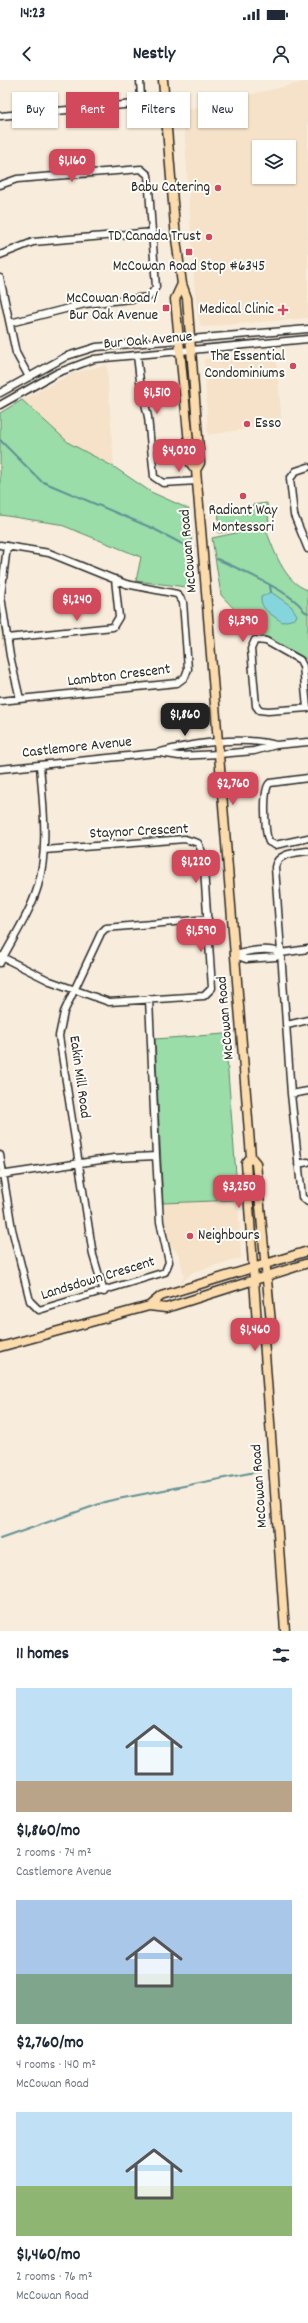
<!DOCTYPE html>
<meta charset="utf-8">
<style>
body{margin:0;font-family:Dekko,sans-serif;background:#f6f6f7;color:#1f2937;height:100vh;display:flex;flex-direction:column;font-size:15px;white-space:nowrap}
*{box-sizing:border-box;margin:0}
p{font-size:13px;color:#747a83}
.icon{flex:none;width:22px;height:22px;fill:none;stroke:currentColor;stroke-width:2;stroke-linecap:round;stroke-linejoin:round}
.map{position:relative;height:1551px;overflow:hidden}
.panel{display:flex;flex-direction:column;background:#fff;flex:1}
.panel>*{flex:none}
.top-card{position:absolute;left:12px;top:12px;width:284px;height:36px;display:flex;gap:8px}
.buttons{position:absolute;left:252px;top:60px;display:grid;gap:8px}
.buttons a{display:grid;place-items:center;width:44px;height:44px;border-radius:0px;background:#fff;box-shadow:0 1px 3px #0004;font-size:20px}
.price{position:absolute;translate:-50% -34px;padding:0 9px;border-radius:8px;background:#d1495b;color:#fff;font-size:13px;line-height:26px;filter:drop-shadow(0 1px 2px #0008)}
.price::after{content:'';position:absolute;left:50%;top:24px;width:12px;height:9px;margin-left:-6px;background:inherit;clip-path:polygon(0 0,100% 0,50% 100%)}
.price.selected{background:#222;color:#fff}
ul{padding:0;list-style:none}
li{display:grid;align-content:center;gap:8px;height:212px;padding:0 16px}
li span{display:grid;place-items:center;height:124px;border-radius:0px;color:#555}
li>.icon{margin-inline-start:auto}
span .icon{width:72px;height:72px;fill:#fffc;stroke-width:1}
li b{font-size:17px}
h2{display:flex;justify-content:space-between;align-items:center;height:48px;padding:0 16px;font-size:17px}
.tag{padding:0 14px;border-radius:0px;background:#fff;box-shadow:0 1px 3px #0004;font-size:14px;line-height:36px}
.tag.selected{background:#d1495b;color:#fff}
.status{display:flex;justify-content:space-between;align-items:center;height:28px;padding:0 20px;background:#fff;direction:ltr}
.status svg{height:11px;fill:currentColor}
header{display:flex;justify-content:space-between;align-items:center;height:52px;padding:0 16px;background:#fff;font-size:18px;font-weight:800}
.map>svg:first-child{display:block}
.built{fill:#f5e2c9;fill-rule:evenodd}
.green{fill:#9adda8;stroke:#62846a}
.water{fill:#85d6dc;stroke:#619295}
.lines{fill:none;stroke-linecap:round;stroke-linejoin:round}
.stream{stroke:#619295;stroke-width:2}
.minor-casing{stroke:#2b2b2b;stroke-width:9}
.major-casing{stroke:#2b2b2b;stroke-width:11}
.minor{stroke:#fdfcf7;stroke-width:6}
.major{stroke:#fcdcac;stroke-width:8}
.poi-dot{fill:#d1495b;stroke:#fdfcf7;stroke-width:1.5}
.labels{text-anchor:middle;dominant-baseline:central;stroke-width:4;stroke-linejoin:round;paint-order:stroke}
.poi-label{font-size:15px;fill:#2b2b2b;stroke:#fdfcf7;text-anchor:end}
.street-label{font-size:15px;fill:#2b2b2b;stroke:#fdfcf7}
</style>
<div class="status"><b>14:23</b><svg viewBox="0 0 49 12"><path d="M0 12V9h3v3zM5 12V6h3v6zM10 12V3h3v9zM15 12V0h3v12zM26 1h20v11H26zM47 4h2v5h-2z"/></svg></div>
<header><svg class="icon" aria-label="back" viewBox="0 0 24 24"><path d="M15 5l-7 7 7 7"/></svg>Nestly<svg class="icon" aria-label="person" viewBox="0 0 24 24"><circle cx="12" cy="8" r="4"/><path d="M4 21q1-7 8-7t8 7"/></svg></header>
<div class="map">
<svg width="308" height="1551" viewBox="0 0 308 1551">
<rect width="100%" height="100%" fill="#f8eddc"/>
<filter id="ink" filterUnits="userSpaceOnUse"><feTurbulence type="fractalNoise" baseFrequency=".025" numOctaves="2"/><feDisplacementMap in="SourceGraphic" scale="8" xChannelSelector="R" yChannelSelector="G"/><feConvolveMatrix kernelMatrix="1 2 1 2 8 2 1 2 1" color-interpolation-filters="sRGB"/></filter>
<g filter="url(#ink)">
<path class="built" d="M308 1V238L203 247 200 245 195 214 183 30ZM259 67H289V97H259Z
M276 273 282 344 208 355 204 279Z
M107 285 114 387 69 363 22 320 73 293Z
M238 1120 241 1178 193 1192 179 1205 184 1196 179 1175 167 1161 163 1123Z"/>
<path class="green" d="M22 320 69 363 114 387 151 412 189 429 195 508 136 501 141 477 59 444 0 435V333Z
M267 423 269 445 218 453 219 429 242 434 253 433 252 425Z
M265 447C273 468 284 503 308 510V580L255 551 221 515 212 458Z
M225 954 238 1120 163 1123 155 959Z"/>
<path class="water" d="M271 512 291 526 297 535 295 539 282 542C273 535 260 530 261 517Z"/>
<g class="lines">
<path class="stream" d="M0 360 41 401 152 448 188 467
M217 479C235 487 297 515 304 531L308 533
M270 506 271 512
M0 1459 108 1421 260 1391"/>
<defs>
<path id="minor" d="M0 36 135 24 141 18 140 0
M0 105 17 99 141 89 148 95 156 207 149 217 85 224 10 243
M0 175 33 162 153 152
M0 198 16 273 29 297
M137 275 140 301 148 337 154 397 163 403 197 401
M0 313 67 276 96 267 308 249
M0 325 57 293 94 279 308 259
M308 387 296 391 290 399 294 435 308 469
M0 465 49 473 126 504 177 514 183 522 188 589 185 597 177 603 0 621
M7 466 1 516 10 576 20 619
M7 558 113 547 119 537 115 499
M307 628 303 586 300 580 266 561 255 560 251 569 256 626 259 630 268 631 308 628
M160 673 179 676 219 674 254 671 276 665 308 662
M0 689 157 673C191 663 241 656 276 665
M308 698 270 703C262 707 265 754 269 762L275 765 308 758
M308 771C296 773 277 773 275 787L291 1014 302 1117 308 1122
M235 875 246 879 276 877 281 873 308 869
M235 875C248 871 268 867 281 873
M0 876 50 901 109 922 204 916 212 908 203 774 198 763 185 759 44 770
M0 883C13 858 30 833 38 806 49 766 43 726 40 685
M287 945 308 940
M291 1014 308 1011
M0 1075 12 1149 30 1221 39 1230 165 1192 169 1182 160 1142 156 1076
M298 1084 308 1082
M0 1095 114 1078 156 1076 149 919
M104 1212 93 1175 59 956 64 932 101 853 106 848 208 839"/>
<path id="major" d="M163 0 176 159 182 204 187 218 200 383 196 390
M182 204 175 219 191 384 196 390 201 449 251 1077 256 1083 271 1243 264 1259
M251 1077 246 1083 257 1244 264 1259 285 1551
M149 1226 161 1216 308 1171
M0 1267 149 1226 166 1228 308 1183"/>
</defs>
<use href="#minor" class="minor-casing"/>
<use href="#major" class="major-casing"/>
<use href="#minor" class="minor"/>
<use href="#major" class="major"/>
</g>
</g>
<g class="poi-dot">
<circle cx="218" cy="108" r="4"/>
<circle cx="209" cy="157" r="4"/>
<rect x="185" y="168" width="8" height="8" rx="2"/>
<rect x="162" y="224" width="8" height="8" rx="2"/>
<path d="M281 224h4v4h4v4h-4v4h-4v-4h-4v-4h4z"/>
<circle cx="293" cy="286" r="4"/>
<circle cx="247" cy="344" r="4"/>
<circle cx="243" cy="416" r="4"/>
<circle cx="190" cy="1156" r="4"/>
</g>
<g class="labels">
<g class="poi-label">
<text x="210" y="108">Babu Catering</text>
<text x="201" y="157">TD Canada Trust</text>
<text x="189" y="187" text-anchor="middle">McCowan Road Stop #6345</text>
<text x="158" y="219">McCowan Road /<tspan x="158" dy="17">Bur Oak Avenue</tspan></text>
<text x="274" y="230">Medical Clinic</text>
<text x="285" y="277">The Essential<tspan x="285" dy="17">Condominiums</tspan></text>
<text x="255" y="344" text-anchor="start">Esso</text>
<text x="243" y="431" text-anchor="middle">Radiant Way<tspan x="243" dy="17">Montessori</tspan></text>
<text x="198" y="1156" text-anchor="start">Neighbours</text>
</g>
<g class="street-label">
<text transform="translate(148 261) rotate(-5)">Bur Oak Avenue</text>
<text transform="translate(189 471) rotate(-95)">McCowan Road</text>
<text transform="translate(119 596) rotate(-7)">Lambton Crescent</text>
<text transform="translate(77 668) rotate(-6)">Castlemore Avenue</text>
<text transform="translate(139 752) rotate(-3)">Staynor Crescent</text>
<text transform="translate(226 938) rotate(-95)">McCowan Road</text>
<text transform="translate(79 997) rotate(82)">Eakin Mill Road</text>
<text transform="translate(98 1199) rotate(-17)">Landsdown Crescent</text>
<text transform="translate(260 1406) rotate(-94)">McCowan Road</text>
</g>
</g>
</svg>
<div class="buttons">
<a><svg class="icon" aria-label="layers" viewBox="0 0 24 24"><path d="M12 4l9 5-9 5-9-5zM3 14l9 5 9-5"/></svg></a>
</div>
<b class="price" style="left:72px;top:103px">$1,160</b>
<b class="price" style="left:157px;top:335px">$1,510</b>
<b class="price" style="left:179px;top:393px">$4,020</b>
<b class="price" style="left:77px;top:542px">$1,240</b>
<b class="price" style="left:243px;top:563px">$1,390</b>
<b class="price selected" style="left:185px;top:657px">$1,860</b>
<b class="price" style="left:233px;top:726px">$2,760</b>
<b class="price" style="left:196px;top:804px">$1,220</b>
<b class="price" style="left:201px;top:873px">$1,590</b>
<b class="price" style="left:239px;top:1129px">$3,250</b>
<b class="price" style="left:255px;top:1272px">$1,460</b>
<div class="top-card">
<a class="tag">Buy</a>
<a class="tag selected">Rent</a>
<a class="tag">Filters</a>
<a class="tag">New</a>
</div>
</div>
<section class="panel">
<h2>11 homes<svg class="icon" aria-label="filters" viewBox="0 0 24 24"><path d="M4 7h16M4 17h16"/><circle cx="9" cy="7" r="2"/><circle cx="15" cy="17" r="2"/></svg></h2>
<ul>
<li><span style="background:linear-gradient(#bfe0f5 75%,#b9a48a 0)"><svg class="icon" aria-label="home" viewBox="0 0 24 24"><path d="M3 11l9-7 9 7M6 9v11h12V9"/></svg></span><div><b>$1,860/mo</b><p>2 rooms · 74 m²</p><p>Castlemore Avenue</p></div></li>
<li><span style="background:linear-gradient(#a9c7e8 60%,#7fa58c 0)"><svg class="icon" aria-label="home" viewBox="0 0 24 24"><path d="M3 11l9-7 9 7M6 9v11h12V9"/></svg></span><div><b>$2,760/mo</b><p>4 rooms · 140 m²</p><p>McCowan Road</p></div></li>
<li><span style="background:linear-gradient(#bfe0f5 60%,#8fb573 0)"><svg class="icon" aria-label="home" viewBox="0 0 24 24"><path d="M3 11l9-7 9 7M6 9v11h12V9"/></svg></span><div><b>$1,460/mo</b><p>2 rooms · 76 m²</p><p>McCowan Road</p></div></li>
</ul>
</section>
